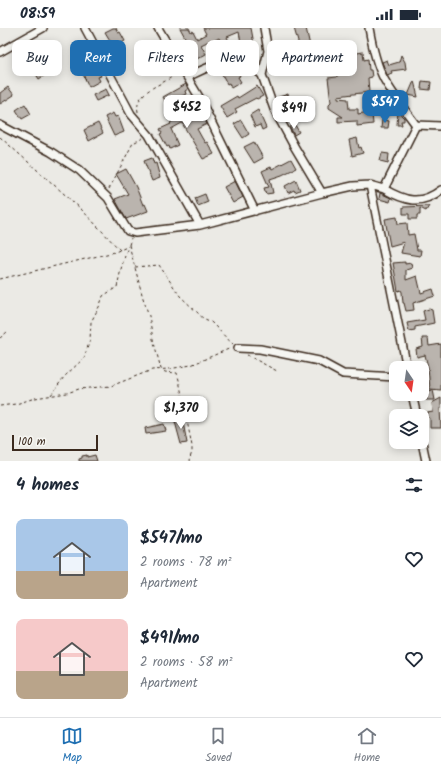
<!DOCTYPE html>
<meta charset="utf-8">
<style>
body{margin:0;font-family:Kalam,sans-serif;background:#f6f6f7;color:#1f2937;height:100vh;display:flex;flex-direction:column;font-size:15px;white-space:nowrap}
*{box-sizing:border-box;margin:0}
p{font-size:13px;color:#747a83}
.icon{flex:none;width:22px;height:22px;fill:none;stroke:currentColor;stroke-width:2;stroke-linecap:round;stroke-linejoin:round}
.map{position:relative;height:433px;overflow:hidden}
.sheet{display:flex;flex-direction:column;background:#fff;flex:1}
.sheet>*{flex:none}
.hud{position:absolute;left:12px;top:12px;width:417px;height:36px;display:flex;gap:8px}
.needle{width:26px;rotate:167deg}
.buttons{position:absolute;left:389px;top:333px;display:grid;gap:8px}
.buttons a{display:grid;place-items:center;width:40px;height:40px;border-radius:8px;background:#fff;box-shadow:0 2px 10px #0003;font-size:20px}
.scale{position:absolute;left:12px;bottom:10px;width:86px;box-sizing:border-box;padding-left:4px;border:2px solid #3b2a1e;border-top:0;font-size:11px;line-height:14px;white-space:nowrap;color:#3b2a1e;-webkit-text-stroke:3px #f6f6f2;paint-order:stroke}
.price{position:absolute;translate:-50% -34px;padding:0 9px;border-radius:8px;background:#fff;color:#222;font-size:13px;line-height:26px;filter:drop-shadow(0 1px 2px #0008)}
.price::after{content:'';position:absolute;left:50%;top:24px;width:12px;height:9px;margin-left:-6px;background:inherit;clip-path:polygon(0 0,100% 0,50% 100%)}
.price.active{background:#1f6fb2;color:#fff}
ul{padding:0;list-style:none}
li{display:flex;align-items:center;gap:12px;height:100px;padding:0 16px}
li span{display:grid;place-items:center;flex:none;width:112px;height:80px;border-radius:8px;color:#555}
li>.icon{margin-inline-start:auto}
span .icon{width:48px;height:48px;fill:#fffc;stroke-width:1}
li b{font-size:17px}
h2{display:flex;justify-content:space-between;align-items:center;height:48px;padding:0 16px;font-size:17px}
.pill{padding:0 14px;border-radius:8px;background:#fff;box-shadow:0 2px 10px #0003;font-size:14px;line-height:36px}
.pill.active{background:#1f6fb2;color:#fff}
.status{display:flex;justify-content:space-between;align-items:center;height:28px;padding:0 20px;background:#fff;direction:ltr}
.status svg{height:11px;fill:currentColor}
.dock{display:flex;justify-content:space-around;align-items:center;height:56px;border-top:1px solid #e0e1e3;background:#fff;font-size:11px;color:#747a83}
.dock a{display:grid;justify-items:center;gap:2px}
.dock .active{color:#1f6fb2}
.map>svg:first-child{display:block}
.building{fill:#bab4ae;stroke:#3b2a1e}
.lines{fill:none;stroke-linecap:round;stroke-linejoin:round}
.minor-casing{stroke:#3b2a1e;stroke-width:10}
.path{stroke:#3b2a1e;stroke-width:1;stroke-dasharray:3 3;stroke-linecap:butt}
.minor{stroke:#f6f6f2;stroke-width:7}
</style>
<div class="status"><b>08:59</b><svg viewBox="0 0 49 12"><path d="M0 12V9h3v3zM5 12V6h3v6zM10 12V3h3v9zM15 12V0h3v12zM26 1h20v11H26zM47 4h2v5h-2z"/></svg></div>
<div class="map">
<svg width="441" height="433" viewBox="0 0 441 433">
<rect width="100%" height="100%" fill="#ebeae5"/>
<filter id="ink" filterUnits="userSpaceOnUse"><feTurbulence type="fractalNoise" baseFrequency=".025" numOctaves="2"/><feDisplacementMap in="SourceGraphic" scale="8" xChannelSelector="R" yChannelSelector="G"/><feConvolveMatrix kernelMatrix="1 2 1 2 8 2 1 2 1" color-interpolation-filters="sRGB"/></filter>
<g filter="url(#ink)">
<path class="building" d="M113 0H116L118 5 120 4 125 13 114 19 105 4Z
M180 0H189L191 4 193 3 197 11 206 6 203 0H251L254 16 242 20 239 4 227 9 235 25 229 28 219 10 210 15 209 13 201 17 206 26 195 32 192 27 194 26Z
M294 0H306L310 18H314L315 25H313V42H297V40L284 43V44L279 45 277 35 300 31 298 14Z
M346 15 348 23 350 22 351 26 363 24 364 32 368 31 369 42H371L372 49 368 50 369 64 338 68V70L348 71 349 81H358V86L368 84 369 73 376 74 375 75H386V86H372L373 96 357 98V93L338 94V89H343L329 80V76L331 74 328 50 337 49 336 40H332L331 28H336L334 18Z
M50 17 54 23 39 32 48 45 39 51 30 37 25 39 22 32Z
M85 20 92 33 90 34 95 43 98 42 101 48 98 49 100 53 89 59 82 44 84 43 75 25Z
M401 27 405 34 406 41 391 43 392 45 387 47 382 34 387 32 389 37 399 34Z
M233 40 235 44 238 43 240 48 238 49 241 54 231 60 229 55 227 56 222 46Z
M414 53 418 69 408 67Z
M422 53 431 54 430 62 421 61Z
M186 56 188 61 185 63 186 66 167 76 163 69Z
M257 58 263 68 257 71 256 70 235 81 237 84 227 90 220 78 237 68 238 70Z
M8 59 14 67 0 76V65Z
M106 61 109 67 96 73 93 67Z
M288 66 290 73 291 72 293 83 287 85 286 83 282 84 281 79 282 78 279 69Z
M192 74 196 82 199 81 207 96 197 101 202 110 205 115 207 114 214 126 203 131 182 95 171 101 178 117 170 121 169 118 167 119 160 106 162 105 160 101 171 96 170 95 173 93 170 84 186 76V77Z
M25 76 31 86 22 91 16 82Z
M258 82 266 100 262 102 260 97 255 99 250 87Z
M398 83H400L401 87 404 90V93H401L402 97H397Z
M113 85 115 89 118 88 124 104 114 108 105 89Z
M241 92 249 106 243 110 234 96Z
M382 92 389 93 388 100H381Z
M98 95 103 105 89 113 84 102Z
M295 97 299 104 294 107 290 99Z
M357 110 359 120 361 119 363 125 352 128 349 112Z
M254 114 263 130 254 135 244 119Z
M382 125 389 126 388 135 380 133Z
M152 130 154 136 156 135 160 150 152 153 144 133Z
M291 131 296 140 282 147 270 151 273 165 266 166 264 160 269 159 262 143 271 139 272 141Z
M126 141 136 159 143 177 145 176 148 183 126 191 115 171 128 166 116 146Z
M296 152 300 162 295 164 294 162 288 165 285 158Z
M235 153 243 169 233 175 224 159Z
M380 165 391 170 390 174 379 171Z
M205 166 208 174 198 178 195 170Z
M429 178 426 183 420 180V187H417V191H409V186H403V179Z
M397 189 398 196 407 195 408 207 414 206 417 222H421L420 228 401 225 404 214 390 218 385 191Z
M405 234V236L411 235 412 240 406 242V252L417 248 421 265 433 261 435 268 413 275 414 282 406 283 404 275H403L402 264 401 262 398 263 393 235Z
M429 281 432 282 434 295 415 299V302L409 303 407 295 425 292 423 283Z
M422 310H428L429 318 441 316V362L430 361 428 339 425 327 417 329 416 321 423 319Z
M433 362 435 372H426L428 368 427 363Z
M441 370V381L440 380 441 400H430V390H429L427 385 433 384 432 375Z
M182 389 187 415 181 416 174 390Z
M164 396 166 403 146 406 145 400Z
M87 427V429L95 427 97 433H79V431L82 430V428Z"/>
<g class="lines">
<defs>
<path id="minor" d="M85 0 131 86 149 107 200 197
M158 0 199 69 255 183
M264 0 268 23 262 47 274 81 294 118 322 165
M369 0C372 17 376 36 384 51 393 67 405 82 416 97
M0 24 43 0
M187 49C205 41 231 26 250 37 254 39 258 44 262 47
M0 97 51 124 79 142 108 170 128 203 135 205 200 197 322 165 353 158 370 157 384 161 416 97 441 98
M370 157 407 340
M384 161C405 173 420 178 441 162
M238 320 260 321 319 333 343 346 396 349
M412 366 417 388
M422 414 426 433"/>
</defs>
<use href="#minor" class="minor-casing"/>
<path class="path" d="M138 84C134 64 159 58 172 49L174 39
M0 109 80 180 120 222
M109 161 133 115 143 110
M129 217 143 270 149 288 153 311 161 341 165 344 177 345 179 352 192 418V424L189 433
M129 217 131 210
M135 239 159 237 180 268 199 286C203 292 208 291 212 295 219 302 225 309 233 316
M0 251 115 224 127 219
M0 310 7 304
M247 327 277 343
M51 367 64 349 84 330 90 312 91 294 100 277 103 268 117 259 121 241 128 218
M0 378 16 376 35 370 67 365 79 361 111 358 152 342 169 341 191 337 231 320"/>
<use href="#minor" class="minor"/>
</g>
</g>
</svg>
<div class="buttons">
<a><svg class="needle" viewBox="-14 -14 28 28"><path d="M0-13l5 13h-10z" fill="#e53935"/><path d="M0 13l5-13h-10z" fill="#747a83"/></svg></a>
<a><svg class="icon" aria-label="layers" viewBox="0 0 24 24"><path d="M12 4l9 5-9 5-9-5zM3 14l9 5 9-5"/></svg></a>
</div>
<div class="scale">100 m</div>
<b class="price active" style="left:385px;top:96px">$547</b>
<b class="price" style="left:187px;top:101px">$452</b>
<b class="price" style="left:294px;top:102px">$491</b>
<b class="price" style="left:181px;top:402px">$1,370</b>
<div class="hud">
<a class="pill">Buy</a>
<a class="pill active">Rent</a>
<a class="pill">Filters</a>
<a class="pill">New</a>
<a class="pill">Apartment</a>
</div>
</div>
<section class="sheet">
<h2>4 homes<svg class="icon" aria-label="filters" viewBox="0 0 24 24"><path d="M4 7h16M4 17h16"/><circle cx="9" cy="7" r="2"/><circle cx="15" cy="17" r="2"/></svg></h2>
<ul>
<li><span style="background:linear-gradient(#a9c7e8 65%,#b9a48a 0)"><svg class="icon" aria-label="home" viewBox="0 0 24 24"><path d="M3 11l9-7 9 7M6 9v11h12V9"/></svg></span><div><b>$547/mo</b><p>2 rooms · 78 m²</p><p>Apartment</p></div><svg class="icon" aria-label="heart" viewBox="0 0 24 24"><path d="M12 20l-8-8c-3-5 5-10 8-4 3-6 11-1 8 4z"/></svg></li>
<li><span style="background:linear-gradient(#f6c9c9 65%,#b9a48a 0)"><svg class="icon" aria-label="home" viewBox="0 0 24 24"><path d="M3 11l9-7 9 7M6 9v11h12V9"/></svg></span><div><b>$491/mo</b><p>2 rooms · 58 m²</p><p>Apartment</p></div><svg class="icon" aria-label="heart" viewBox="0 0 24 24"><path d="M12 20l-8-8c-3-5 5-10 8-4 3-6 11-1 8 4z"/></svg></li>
</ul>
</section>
<nav class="dock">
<a class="active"><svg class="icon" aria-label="map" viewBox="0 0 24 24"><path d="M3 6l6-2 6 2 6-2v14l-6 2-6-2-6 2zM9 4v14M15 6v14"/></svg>Map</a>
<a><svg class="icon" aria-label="saved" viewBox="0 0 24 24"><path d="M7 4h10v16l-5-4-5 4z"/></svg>Saved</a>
<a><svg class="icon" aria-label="home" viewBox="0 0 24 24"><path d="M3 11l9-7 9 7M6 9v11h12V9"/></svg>Home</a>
</nav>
